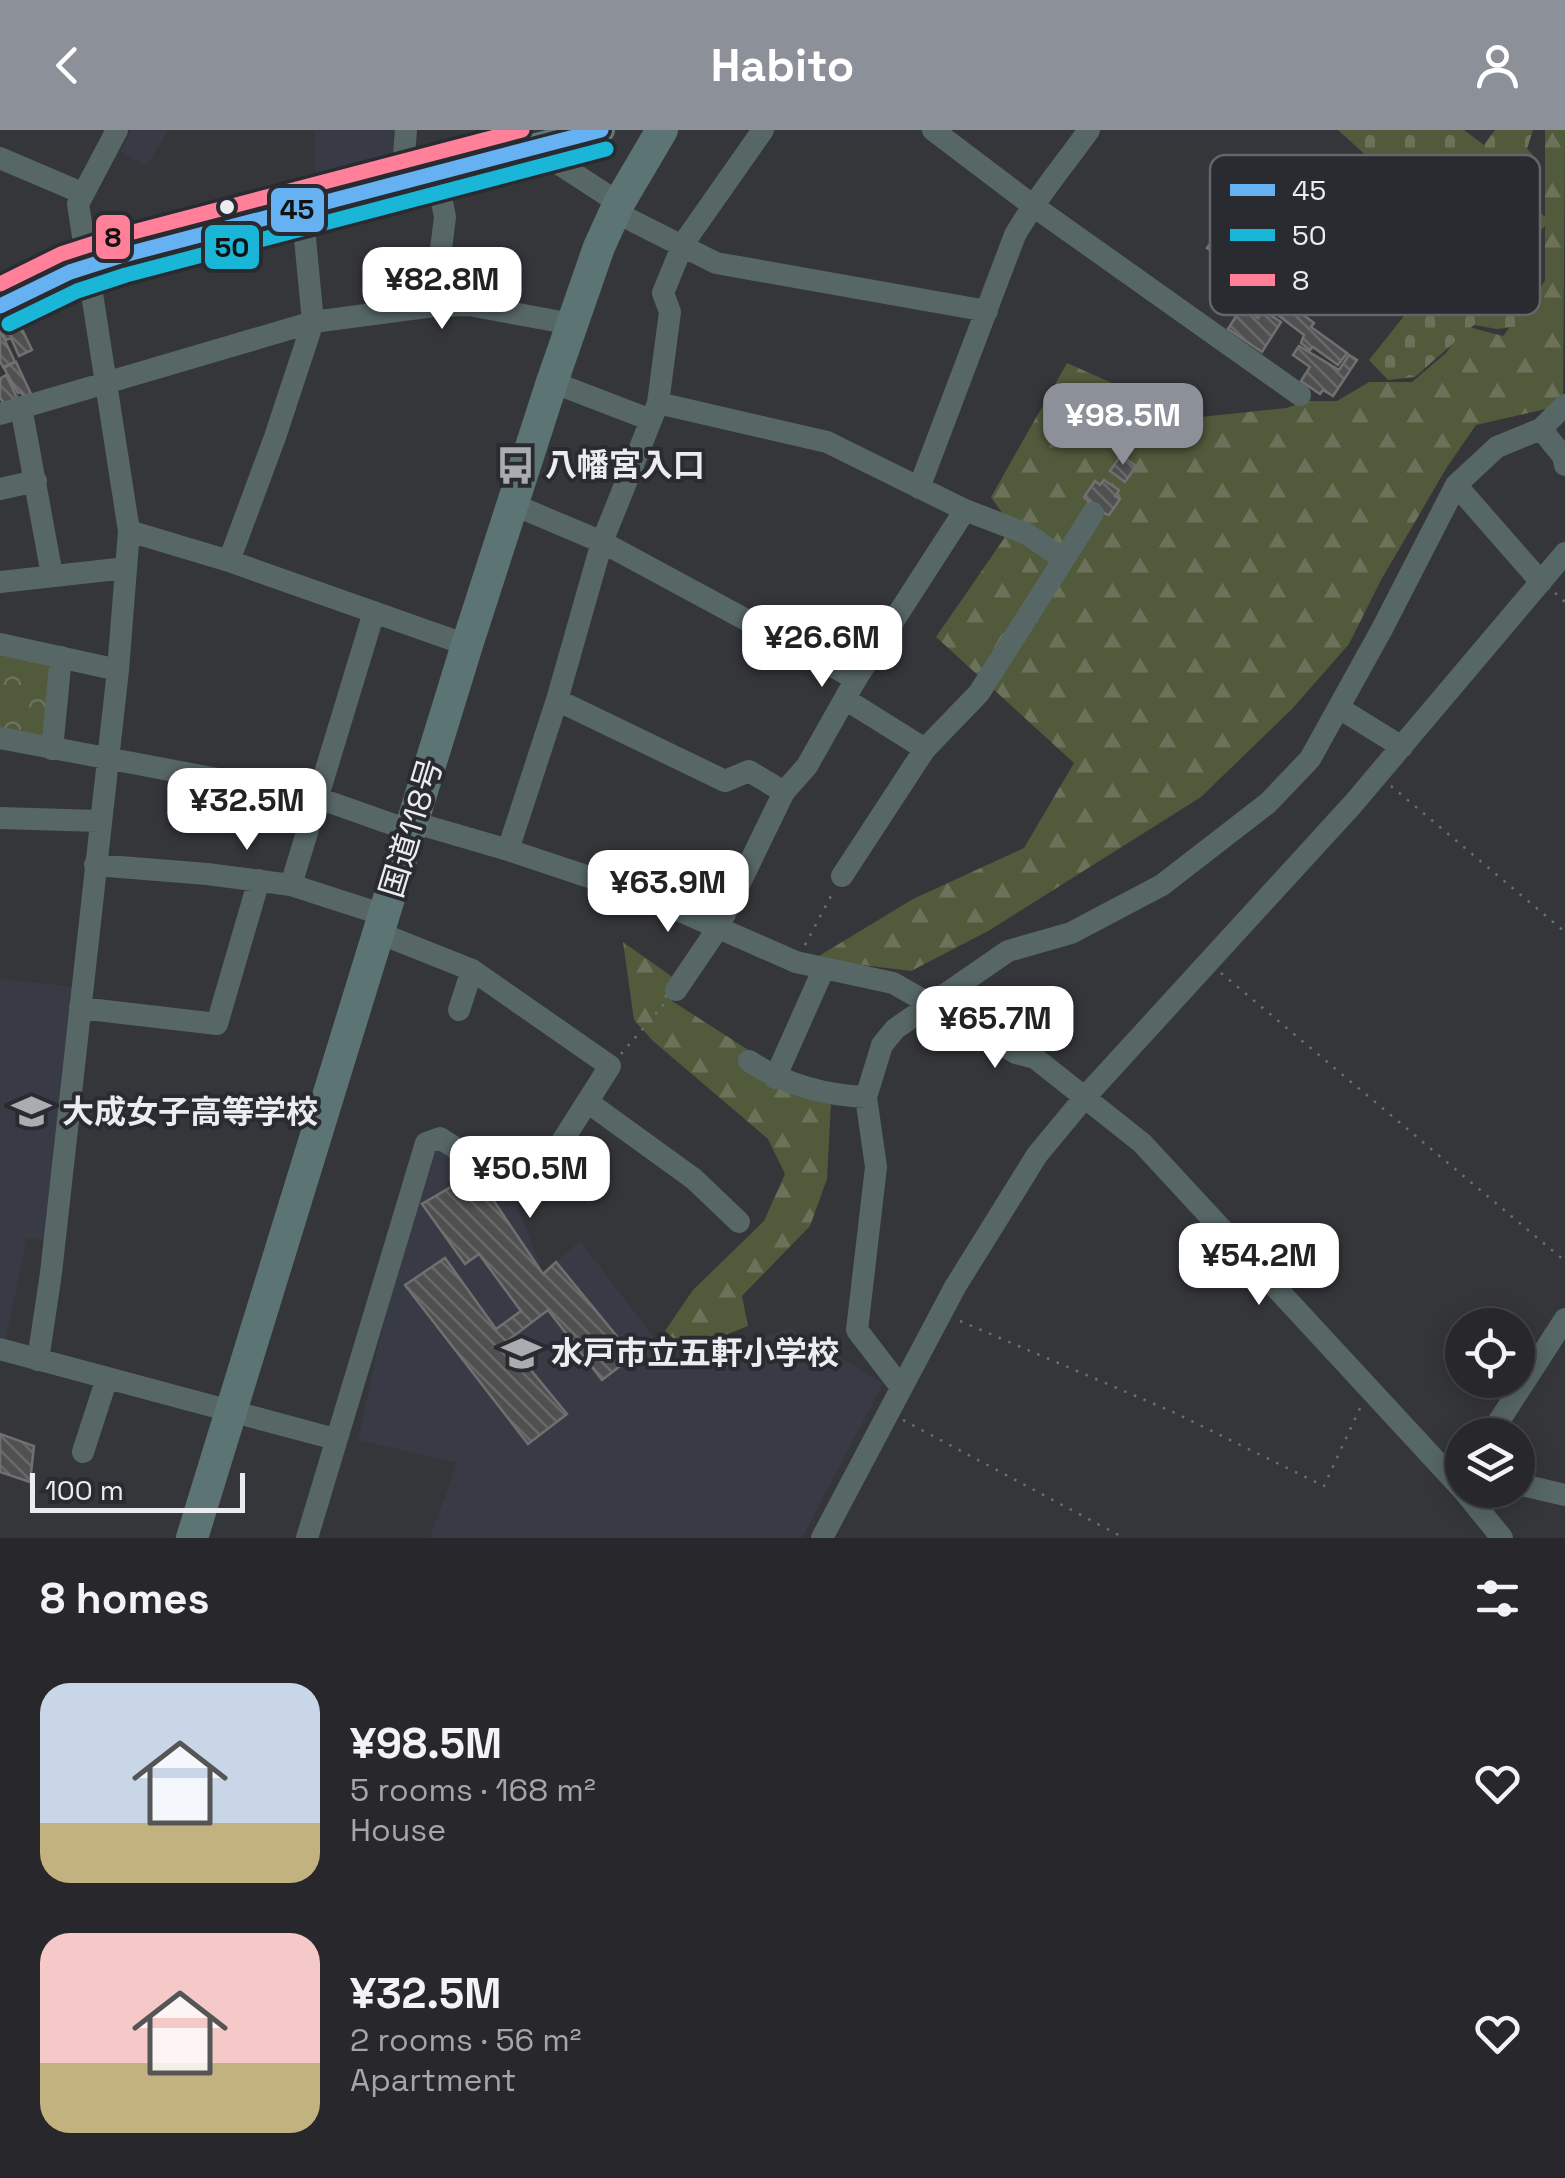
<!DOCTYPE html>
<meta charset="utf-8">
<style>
body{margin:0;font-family:"Space Grotesk","Noto Sans JP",sans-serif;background:#303034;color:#f1f3f6;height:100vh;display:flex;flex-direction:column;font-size:38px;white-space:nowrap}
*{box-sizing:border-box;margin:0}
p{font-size:32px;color:#a5a6a9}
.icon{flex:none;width:55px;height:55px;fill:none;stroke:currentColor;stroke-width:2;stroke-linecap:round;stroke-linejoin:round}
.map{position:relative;height:1408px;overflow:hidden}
.details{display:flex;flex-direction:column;background:#28282c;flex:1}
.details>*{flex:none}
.tools{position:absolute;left:1445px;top:1178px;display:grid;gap:20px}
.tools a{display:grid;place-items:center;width:90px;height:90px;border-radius:50%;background:#28282c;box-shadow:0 5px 25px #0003,0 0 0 2px #444448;font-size:50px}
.scale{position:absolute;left:30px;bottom:25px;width:215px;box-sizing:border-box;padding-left:10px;border:5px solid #ebecf1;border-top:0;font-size:28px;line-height:35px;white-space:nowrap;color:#ebecf1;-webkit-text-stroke:8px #292b31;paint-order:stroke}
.price{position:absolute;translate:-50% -85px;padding:0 22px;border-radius:20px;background:#fff;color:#222;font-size:32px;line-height:65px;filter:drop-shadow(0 2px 5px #0008)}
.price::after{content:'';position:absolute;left:50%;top:60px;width:30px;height:22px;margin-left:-15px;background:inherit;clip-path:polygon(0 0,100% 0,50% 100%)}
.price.current{background:#8c9099;color:#fff}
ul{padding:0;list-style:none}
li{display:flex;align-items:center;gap:30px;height:250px;padding:0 40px}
li span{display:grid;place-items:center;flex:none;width:280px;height:200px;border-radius:30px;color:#555}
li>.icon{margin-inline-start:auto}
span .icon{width:120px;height:120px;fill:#fffc;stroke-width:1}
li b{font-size:42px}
h2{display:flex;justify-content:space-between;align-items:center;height:120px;padding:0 40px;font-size:42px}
header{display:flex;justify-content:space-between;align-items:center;height:130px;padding:0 40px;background:#8c9099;color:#fff;font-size:45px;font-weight:600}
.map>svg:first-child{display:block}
.built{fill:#383a46}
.forest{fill:url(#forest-firs)}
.cemetery{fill:url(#cemetery-stones)}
.park{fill:url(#park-crowns)}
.building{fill:url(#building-back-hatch);stroke:#717070;stroke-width:2.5}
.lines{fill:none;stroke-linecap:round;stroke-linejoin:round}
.path{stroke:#677171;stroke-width:2.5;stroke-dasharray:2.5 8;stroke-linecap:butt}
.minor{stroke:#576766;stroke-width:22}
.major{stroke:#607977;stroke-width:28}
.highway{stroke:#5c7473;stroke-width:32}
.bus-1-casing{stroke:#292b31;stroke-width:22}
.bus-2-casing{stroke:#292b31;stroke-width:22}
.bus-3-casing{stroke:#292b31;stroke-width:22}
.bus-1{stroke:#66b1f2;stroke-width:15}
.bus-2{stroke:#1ab6d8;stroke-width:15}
.bus-3{stroke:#ff8098;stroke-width:15}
.bus-dot{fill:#ebecf1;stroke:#292b31;stroke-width:4}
.labels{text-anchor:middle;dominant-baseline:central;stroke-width:8;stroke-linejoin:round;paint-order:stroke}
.poi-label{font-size:32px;font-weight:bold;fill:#ebecf1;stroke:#292b31;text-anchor:start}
.street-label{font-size:32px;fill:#ebecf1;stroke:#292b31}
.key{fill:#292b31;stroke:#63656b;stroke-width:2.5}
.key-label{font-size:28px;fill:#ebecf1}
.line-badge{stroke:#292b31;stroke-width:4}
.pale-badge-label{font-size:28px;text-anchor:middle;font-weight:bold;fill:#111}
</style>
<header><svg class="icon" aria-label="back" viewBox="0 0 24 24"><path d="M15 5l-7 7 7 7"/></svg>Habito<svg class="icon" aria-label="person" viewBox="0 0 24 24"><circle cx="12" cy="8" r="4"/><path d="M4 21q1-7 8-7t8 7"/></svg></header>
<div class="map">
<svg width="1565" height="1408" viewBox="0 0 1565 1408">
<defs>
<pattern id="forest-firs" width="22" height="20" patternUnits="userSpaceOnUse" patternTransform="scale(2.5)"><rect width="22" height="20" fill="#525a3c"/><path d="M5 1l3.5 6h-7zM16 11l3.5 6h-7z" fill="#6b7259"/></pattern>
<pattern id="cemetery-stones" width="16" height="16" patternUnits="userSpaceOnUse" patternTransform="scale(2.5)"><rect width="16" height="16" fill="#525a3c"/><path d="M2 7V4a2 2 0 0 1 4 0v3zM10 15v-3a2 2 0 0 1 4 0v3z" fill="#6b7259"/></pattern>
<pattern id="park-crowns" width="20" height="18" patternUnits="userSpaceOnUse" patternTransform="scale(2.5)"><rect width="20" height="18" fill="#525a3c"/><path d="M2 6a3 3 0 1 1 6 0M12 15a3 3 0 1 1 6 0" fill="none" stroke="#6b7259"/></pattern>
<pattern id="building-back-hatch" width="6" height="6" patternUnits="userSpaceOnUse" patternTransform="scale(2.5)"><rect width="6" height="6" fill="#505051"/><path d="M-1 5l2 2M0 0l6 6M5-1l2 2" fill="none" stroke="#69696a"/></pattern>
</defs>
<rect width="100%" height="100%" fill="#35363a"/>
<path class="built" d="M132 0H169L146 36 120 21Z
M314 0H398L394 30 315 51Z
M0 849 77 857 49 1111 27 1108 6 1209 0 1207Z
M442 1013 514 1064 543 1144 580 1111 676 1236 790 1198 883 1253 802 1408H430L457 1333 358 1310 413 1057Z"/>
<path class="forest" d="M1545 0H1565L1563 275 1476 295 1447 337 1381 450 1349 514 1292 579 1201 667 990 800 911 841 814 829 913 769 1024 718 1074 633 936 507 1012 397 991 367 1067 233 1191 288 1286 278 1307 271H1337L1369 252H1412L1446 223 1465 196 1503 206 1545 151Z
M623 812 671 846 672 871 831 973 827 1049 810 1096 742 1166 748 1196 687 1220 665 1201 693 1160 764 1091 785 1044 768 1009 653 911 634 890Z"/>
<path class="cemetery" d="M1338 0H1464L1484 15 1495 0H1533L1527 19 1539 31 1532 55 1540 63 1533 77 1550 91 1515 126 1540 138 1532 164 1540 167 1535 194 1497 199 1474 195 1415 247 1388 250 1369 230 1408 181 1387 161 1401 147 1381 128 1411 92 1400 79 1411 66Z"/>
<path class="park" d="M0 517 57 529 50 611 0 602Z"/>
<path class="building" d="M1216 105 1256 134 1252 140 1296 173 1293 177 1314 193 1311 197 1347 223 1338 235 1313 217 1310 220 1301 213 1304 205 1279 186 1281 182 1242 154 1247 147 1207 118Z
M1242 177 1258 188 1263 180 1281 192 1262 222 1228 199Z
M18 191 32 220 19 226 11 208 6 210 1 199Z
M0 200 15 232 3 237 0 231Z
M1299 216 1339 240 1349 225 1357 230 1333 266 1323 260 1320 264 1301 251 1310 237 1293 225Z
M16 232 31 264 24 267 21 262 18 263 4 238Z
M6 245 17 268 5 274 0 268V253L1 248Z
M1121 325 1136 336 1125 352 1110 341Z
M1104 350 1119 360 1115 366 1120 369 1109 385 1086 377 1089 372 1084 367 1095 351 1100 355Z
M475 1043 543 1144 556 1132 633 1226 602 1250 548 1180 507 1211 567 1284 528 1314 405 1155 445 1128 496 1199 521 1181 479 1124 465 1134 422 1074Z
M0 1304 34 1316 30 1352 0 1342Z"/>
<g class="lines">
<path class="path" d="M1555 463 1565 472
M1391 656 1565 802
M805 815 832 764
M1221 843 1565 1131
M621 924 665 873
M960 1191 1173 1282 1324 1356 1361 1276
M903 1290 1124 1408"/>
<path class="minor" d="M933 0 1032 75 1300 265
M533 17 619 73
M0 28 82 63
M402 51 406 0
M615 82 716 133 987 181
M434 176 445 87 436 42
M552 252 651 290
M21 277 52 445
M0 284 313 192 434 176 469 175 572 194
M1541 299 1563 326 1565 335
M1456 355 1541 452
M919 358 1015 105C1036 68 1064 35 1089 0
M0 359 36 351
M512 374 602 412 856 549 965 380 827 312 658 273
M965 380 1027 404 1062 428
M129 401 229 431 467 515
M229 431 275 307 313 192 302 77
M0 452 126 438
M0 514 118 540
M845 569 925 619
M557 570 725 651 749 641 784 662
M1339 578 1402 617
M0 608 318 668 400 697 426 696 508 720 646 766 796 832 893 853 1016 923 1035 928 1142 1013 1462 1359
M52 619 61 527
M0 688 99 691
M508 720 557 570 602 412 658 273 670 182 663 163 683 114 763 0
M95 735 207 744 291 755 384 785
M842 746 925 619 979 563 1093 383
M291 755 374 482
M676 860 718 798 784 662 807 636 856 549
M80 878 217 894 259 750
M459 880 472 840
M749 931C784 954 824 965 866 967
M775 948 824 838
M589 973 694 1049 739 1092
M0 1219 335 1309
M38 1230 51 1143 118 540 129 401 78 74 117 0
M900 1256 857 1200 876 1037 866 967 882 915 895 899 1008 821 1071 803 1162 755 1268 673 1310 629 1382 499 1456 355 1497 317 1541 299 1565 275
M1490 1305 1565 1189
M83 1322 107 1248
M1518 1354 1565 1365
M1463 1360 1502 1408
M307 1408 426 1013 440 1008 528 1065 610 936 472 840 379 803
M822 1408 955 1157 1037 1025 1085 967 1353 674 1565 423"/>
<path class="major" d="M0 176 70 142 120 126 601 0"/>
<path class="highway" d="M192 1408 467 515 552 252 599 117 619 73 662 0"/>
<defs>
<path id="bus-1" d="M0 176 70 142 120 126 601 0"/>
<path id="bus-2" d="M9 194 77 161 126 145 606 19"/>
<path id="bus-3" d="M0 154 61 124 114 107 522 0"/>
</defs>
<use href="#bus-1" class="bus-1-casing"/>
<use href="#bus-2" class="bus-2-casing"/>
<use href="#bus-3" class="bus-3-casing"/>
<use href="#bus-1" class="bus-1"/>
<use href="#bus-2" class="bus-2"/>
<use href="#bus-3" class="bus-3"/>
</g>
<defs>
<symbol id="bus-bare" viewBox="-9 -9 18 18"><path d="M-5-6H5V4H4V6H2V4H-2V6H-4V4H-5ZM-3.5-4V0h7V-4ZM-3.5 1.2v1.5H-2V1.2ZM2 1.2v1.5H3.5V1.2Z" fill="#abacb1" stroke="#292b31" stroke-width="2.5" paint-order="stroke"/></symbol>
<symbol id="school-bare" viewBox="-9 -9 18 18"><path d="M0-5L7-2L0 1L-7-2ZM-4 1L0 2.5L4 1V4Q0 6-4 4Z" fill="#abacb1" stroke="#292b31" stroke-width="2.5" paint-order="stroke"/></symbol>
</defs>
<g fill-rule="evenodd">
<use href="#bus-bare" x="488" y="308" width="55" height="55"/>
<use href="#school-bare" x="4" y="954" width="55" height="55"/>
<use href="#school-bare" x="494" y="1196" width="55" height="55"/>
</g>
<circle class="bus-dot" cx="227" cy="77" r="9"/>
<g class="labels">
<g class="poi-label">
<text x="545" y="335">八幡宮入口</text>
<text x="62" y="982">大成女子高等学校</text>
<text x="551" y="1223">水戸市立五軒小学校</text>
</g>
<g class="street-label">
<text transform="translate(411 698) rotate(-73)">国道118号</text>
</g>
</g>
<rect x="1210" y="25" width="330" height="160" rx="15" class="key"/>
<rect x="1230" y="54" width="45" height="12" fill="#66b1f2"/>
<rect x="1230" y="99" width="45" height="12" fill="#1ab6d8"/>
<rect x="1230" y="144" width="45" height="12" fill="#ff8098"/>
<g class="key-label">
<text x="1292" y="70">45</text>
<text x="1292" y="115">50</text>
<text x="1292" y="160">8</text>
</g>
<g class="line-badge">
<rect x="269" y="56" width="57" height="48" rx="10" fill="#66b1f2"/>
<rect x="94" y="83" width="38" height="48" rx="10" fill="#ff8098"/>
<rect x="203" y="93" width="58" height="48" rx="10" fill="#1ab6d8"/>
</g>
<g class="pale-badge-label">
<text x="297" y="89">45</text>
<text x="113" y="117">8</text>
<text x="232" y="127">50</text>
</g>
</svg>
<div class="tools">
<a><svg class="icon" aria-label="locate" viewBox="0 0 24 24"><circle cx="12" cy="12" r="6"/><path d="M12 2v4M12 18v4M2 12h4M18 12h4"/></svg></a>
<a><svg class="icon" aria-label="layers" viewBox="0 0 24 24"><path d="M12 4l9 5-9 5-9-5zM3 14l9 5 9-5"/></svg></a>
</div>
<div class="scale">100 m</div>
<b class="price" style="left:442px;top:202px">¥82.8M</b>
<b class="price current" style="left:1123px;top:338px">¥98.5M</b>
<b class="price" style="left:822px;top:560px">¥26.6M</b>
<b class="price" style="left:247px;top:723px">¥32.5M</b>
<b class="price" style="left:668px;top:805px">¥63.9M</b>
<b class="price" style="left:995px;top:941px">¥65.7M</b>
<b class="price" style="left:530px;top:1091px">¥50.5M</b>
<b class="price" style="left:1259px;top:1178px">¥54.2M</b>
</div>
<section class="details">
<h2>8 homes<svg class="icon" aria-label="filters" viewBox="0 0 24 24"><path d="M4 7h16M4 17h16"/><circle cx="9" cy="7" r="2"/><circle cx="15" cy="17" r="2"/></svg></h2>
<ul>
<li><span style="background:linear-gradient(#c9d6e8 70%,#c2b280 0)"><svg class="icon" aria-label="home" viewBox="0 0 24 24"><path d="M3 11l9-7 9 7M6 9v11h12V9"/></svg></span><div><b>¥98.5M</b><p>5 rooms · 168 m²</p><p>House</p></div><svg class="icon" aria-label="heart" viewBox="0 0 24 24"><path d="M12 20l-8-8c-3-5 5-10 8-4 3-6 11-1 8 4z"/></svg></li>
<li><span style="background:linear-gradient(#f6c9c9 65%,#c2b280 0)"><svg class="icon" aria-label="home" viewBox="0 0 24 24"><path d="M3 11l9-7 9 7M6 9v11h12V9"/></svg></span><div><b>¥32.5M</b><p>2 rooms · 56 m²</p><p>Apartment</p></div><svg class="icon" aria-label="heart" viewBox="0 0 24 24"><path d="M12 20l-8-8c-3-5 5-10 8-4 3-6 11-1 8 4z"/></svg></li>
</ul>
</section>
